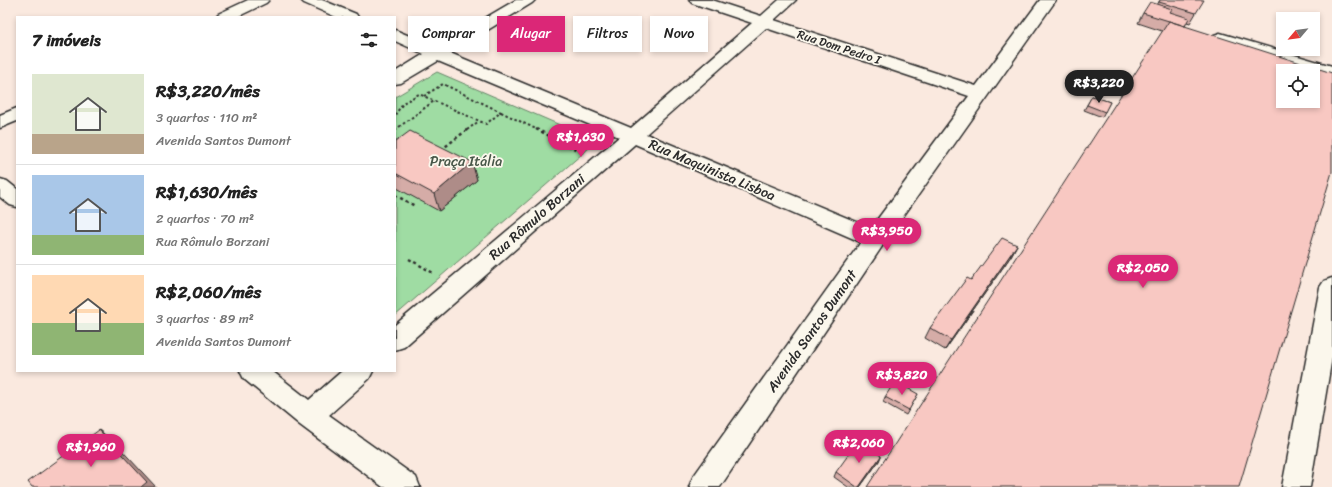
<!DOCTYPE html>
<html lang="pt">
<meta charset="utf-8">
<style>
body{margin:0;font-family:Sriracha,sans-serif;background:#f2f2f2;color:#222;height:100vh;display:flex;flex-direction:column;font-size:15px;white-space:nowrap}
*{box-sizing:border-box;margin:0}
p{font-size:13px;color:#767676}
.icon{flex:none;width:22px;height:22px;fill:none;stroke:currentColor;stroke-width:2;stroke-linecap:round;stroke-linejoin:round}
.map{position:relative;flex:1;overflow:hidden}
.sheet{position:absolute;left:16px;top:16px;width:380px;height:356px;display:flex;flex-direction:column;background:#fff;border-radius:0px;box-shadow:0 2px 6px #0003}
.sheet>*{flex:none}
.banner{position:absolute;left:408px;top:16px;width:380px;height:36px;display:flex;gap:8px}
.needle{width:26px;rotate:241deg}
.fabs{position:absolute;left:1276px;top:12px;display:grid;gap:8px}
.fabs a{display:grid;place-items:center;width:44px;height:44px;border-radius:0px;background:#fff;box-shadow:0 2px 6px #0003;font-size:20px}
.price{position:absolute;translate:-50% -34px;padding:0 9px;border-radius:14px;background:#db2777;color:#fff;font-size:13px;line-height:26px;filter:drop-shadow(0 1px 2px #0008)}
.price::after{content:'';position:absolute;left:50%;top:24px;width:12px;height:9px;margin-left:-6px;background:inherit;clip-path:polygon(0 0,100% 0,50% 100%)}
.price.selected{background:#222;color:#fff}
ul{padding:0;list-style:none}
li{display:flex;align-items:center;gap:12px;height:100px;padding:0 16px}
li+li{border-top:1px solid #e0e0e0}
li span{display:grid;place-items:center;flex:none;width:112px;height:80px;border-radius:0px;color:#555}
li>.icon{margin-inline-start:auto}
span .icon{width:48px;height:48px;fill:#fffc;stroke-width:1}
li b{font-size:17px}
h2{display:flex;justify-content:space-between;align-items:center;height:48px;padding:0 16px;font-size:17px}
.pill{padding:0 14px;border-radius:0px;background:#fff;box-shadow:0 2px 6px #0003;font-size:14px;line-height:36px}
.pill.selected{background:#db2777;color:#fff}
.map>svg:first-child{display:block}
.green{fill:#9fdca3;stroke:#658467}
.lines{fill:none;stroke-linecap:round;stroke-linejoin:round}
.minor-casing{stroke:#2b2b2b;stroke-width:3}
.path-far1{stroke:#2b2b2b;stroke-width:2;stroke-dasharray:2.5 2.5;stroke-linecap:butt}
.path{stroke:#2b2b2b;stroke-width:2.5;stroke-dasharray:3 3;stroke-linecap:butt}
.minor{fill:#fbf7ec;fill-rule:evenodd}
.wall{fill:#d5aca7;stroke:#2b2b2b}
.shaded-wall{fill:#ae8c88;stroke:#2b2b2b}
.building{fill:#f8c8c2;stroke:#2b2b2b;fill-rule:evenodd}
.labels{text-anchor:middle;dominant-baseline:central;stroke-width:3.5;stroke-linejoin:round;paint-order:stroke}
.far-street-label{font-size:12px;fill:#2b2b2b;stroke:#fbf7ec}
.park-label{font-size:14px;fill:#485749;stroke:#fbf7ec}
.street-label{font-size:14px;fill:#2b2b2b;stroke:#fbf7ec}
</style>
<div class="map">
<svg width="1332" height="487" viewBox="0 0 1332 487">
<rect width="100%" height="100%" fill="#fae9df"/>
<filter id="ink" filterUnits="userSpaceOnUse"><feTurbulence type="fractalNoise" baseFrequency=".025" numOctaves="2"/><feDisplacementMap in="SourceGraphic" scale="8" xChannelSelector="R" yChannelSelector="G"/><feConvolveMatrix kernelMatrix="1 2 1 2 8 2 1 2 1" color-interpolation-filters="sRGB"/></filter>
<g filter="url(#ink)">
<path class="green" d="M437 72 597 141 395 316V97Z"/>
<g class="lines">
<defs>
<path id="minor" d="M248 0H269L266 3 237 17H216L218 14Z
M301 0H322L356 14 358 17H336L304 3Z
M516 0H535L532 3 450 53 631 128 752 23 692 3 689 0H712L761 16 779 0H796L774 20 976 86 1040 0H1056L883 245 720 487H689L693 477 861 242 635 144 404 347 395 350V325L619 137 438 61 401 83 395 84V72L424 54 395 41V30L436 47ZM766 28 969 96 871 228 646 134Z
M1220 33 1332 66V76L1214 41 1212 38 1214 35Z
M17 108V121L0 128V115Z
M0 179 7 181 17 189V207L10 205 0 197Z
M1332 278V357L1310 487H1282L1320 287 1324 281Z
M240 371H272L309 400 342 371H373L369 379 329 415 416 477 420 487H383L300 425 244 379Z"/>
</defs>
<use href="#minor" class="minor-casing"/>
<path class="path-far1" d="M501 112 538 130
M395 115 403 103 419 94 486 124 501 112 443 84 424 96
M395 130 434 101
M467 130 479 121"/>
<path class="path" d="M536 129 579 151
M441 150 468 129
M395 195 415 206
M409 259 435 274"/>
<use href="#minor" class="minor"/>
</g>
<path class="wall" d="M1160 0 1196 13 1190 23 1187 22 1185 26 1162 31 1138 23 1143 13 1157 5Z
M1092 96 1110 102 1102 117 1084 110Z
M395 142 472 162 477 180 439 211 395 187Z
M1017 245 1011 256 945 350 925 338 930 328 971 280Z
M918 394 906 415 883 402 885 397Z
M881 456 879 461 860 487H848L834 477 836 472Z"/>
<path class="shaded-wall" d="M472 162 477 180 439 211 434 194Z
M1017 245 1011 256 945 350 951 340Z
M99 430 114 442 156 487H141Z
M881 456 879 461 860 487H859Z"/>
<path class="building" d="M1160 0H1204L1196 13 1159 2Z
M1150 2 1172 9 1170 12 1189 18 1185 26 1143 13Z
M1169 21 1332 73V172L1239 487H867ZM1283 71H1313V101H1283Z
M1092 96 1110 102 1105 112 1087 105Z
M410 131 472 162 434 194 395 173V142Z
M1002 238 1017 245 951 340 930 328 967 278 971 280Z
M895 381 918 394 909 410 885 397Z
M99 430 147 482 141 487H32L28 482Z
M859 440 881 456 859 487H857L836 472Z"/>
</g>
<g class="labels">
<g class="far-street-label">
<text transform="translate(839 47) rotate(18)">Rua Dom Pedro I</text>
</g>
<g class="park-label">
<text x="466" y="161">Praça Itália</text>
</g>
<g class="street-label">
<text transform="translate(712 170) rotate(23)">Rua Maquinista Lisboa</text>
<text transform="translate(537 217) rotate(-41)">Rua Rômulo Borzani</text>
<text transform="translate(812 331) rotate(-55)">Avenida Santos Dumont</text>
</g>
</g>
</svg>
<div class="fabs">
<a><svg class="needle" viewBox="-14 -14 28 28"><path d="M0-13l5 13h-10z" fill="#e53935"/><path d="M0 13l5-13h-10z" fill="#767676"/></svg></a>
<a><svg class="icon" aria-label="locate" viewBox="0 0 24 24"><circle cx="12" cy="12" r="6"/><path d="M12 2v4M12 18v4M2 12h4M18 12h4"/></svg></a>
</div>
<b class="price selected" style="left:1099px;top:104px">R$3,220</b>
<b class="price" style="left:581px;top:158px">R$1,630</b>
<b class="price" style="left:887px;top:252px">R$3,950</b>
<b class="price" style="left:1143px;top:289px">R$2,050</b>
<b class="price" style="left:902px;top:396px">R$3,820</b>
<b class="price" style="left:859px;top:464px">R$2,060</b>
<b class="price" style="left:91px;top:468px">R$1,960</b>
<div class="banner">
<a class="pill">Comprar</a>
<a class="pill selected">Alugar</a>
<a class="pill">Filtros</a>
<a class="pill">Novo</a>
</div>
<section class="sheet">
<h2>7 imóveis<svg class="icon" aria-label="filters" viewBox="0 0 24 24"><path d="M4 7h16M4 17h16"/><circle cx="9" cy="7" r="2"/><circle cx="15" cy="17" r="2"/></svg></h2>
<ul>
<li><span style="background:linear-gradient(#dfe7d0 75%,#b9a48a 0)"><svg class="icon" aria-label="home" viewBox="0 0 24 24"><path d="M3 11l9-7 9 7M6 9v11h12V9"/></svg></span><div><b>R$3,220/mês</b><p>3 quartos · 110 m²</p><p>Avenida Santos Dumont</p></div></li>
<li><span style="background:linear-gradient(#a9c7e8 75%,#8fb573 0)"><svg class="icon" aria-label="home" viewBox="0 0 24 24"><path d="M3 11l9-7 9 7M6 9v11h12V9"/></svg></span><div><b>R$1,630/mês</b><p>2 quartos · 70 m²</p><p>Rua Rômulo Borzani</p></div></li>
<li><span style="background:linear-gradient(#ffd9b3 60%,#8fb573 0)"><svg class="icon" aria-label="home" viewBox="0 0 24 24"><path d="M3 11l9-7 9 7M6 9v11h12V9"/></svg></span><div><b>R$2,060/mês</b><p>3 quartos · 89 m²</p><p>Avenida Santos Dumont</p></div></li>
</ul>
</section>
</div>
